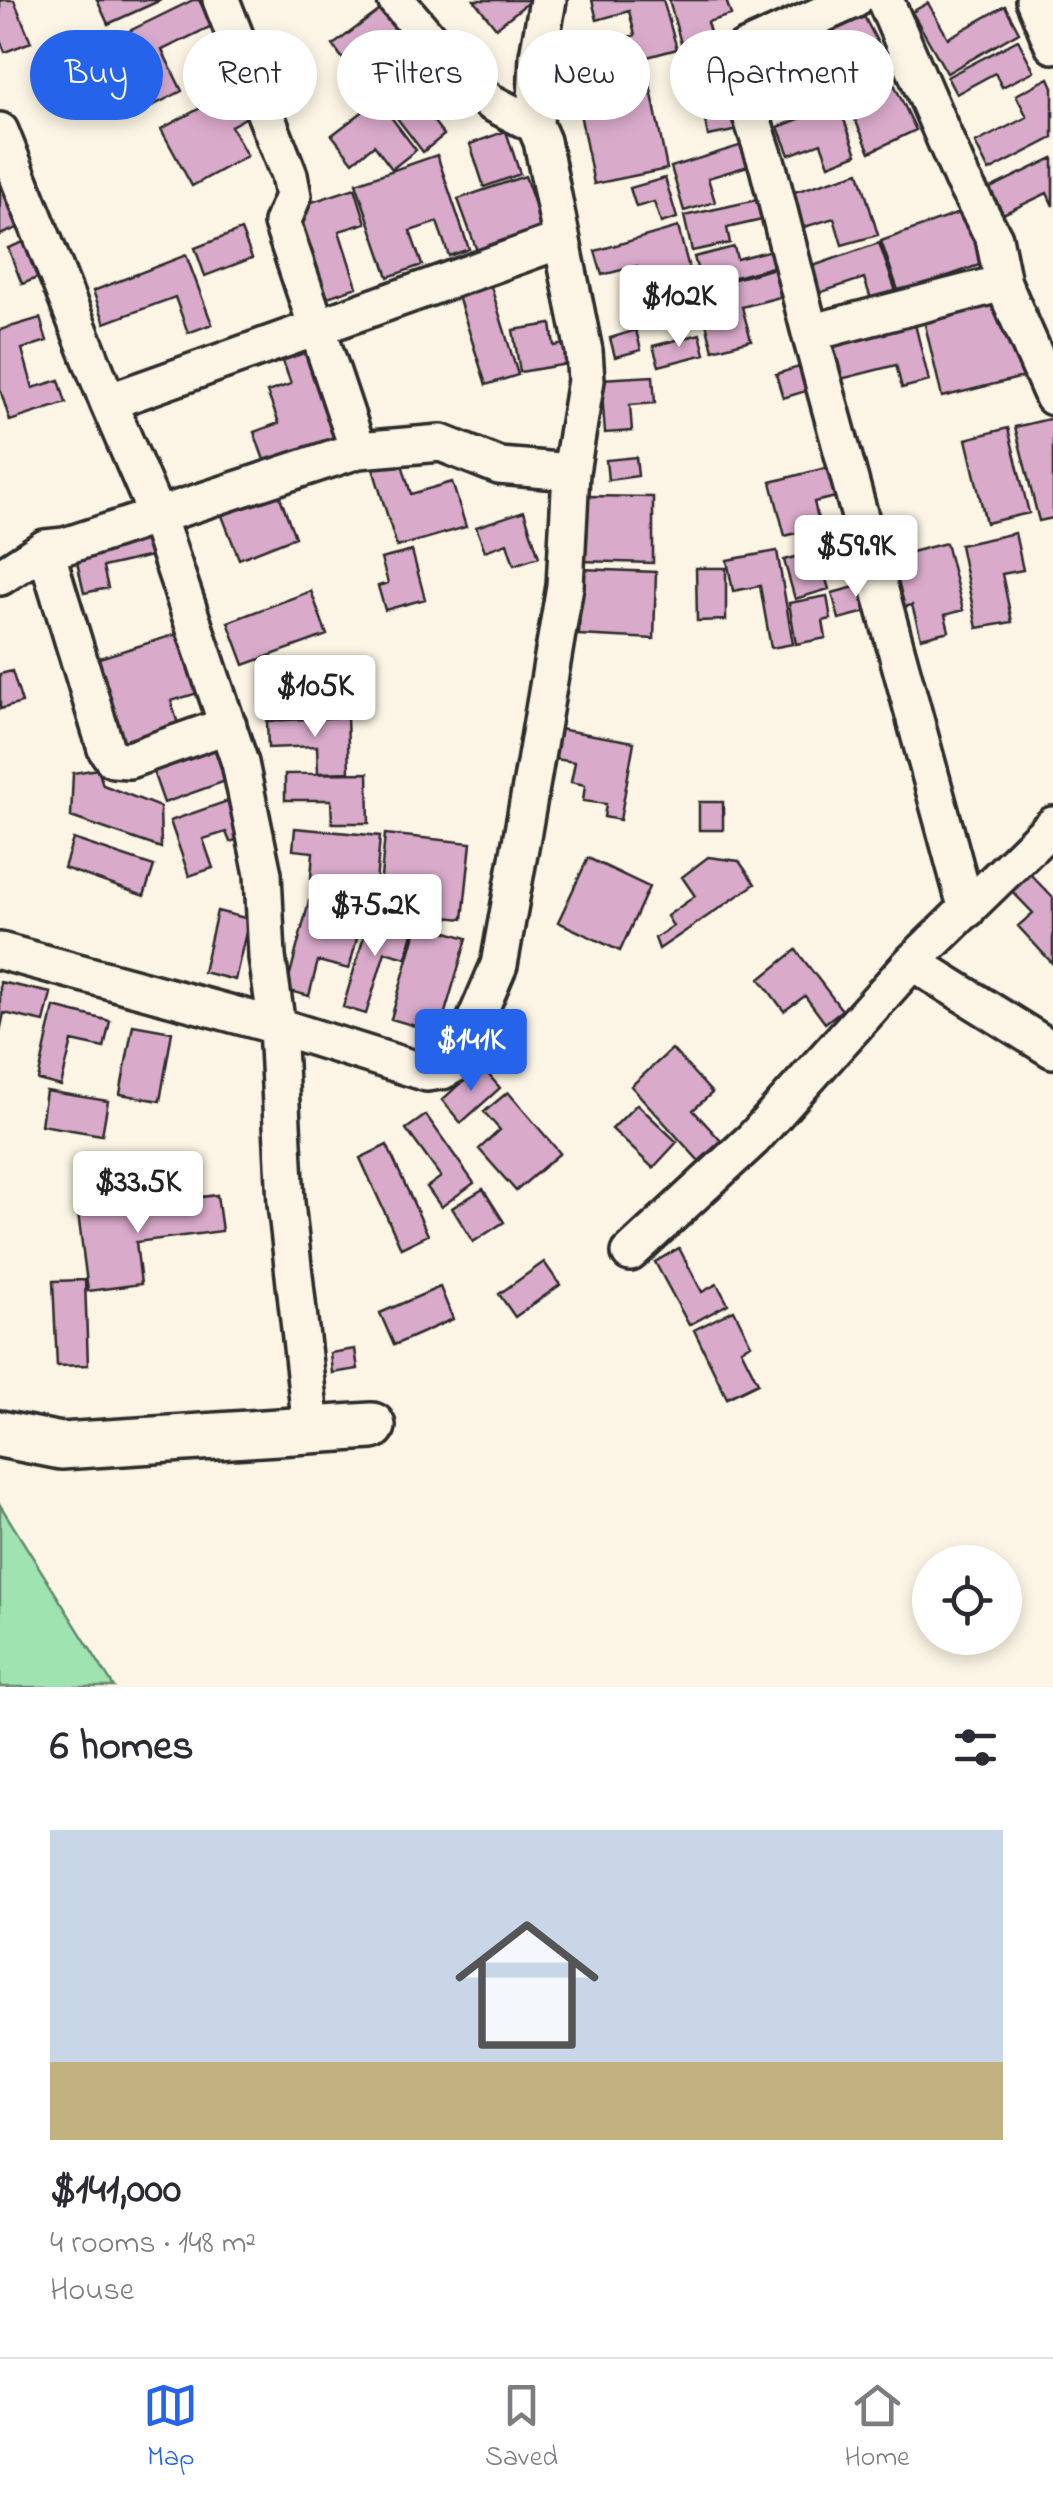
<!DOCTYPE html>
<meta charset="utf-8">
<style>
body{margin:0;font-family:"Indie Flower",sans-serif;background:#f7f7f7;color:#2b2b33;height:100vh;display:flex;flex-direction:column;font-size:38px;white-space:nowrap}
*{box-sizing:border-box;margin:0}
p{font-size:32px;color:#7c7c81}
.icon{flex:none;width:55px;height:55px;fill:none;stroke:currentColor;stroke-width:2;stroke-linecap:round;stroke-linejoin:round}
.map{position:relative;height:1687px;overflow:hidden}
.details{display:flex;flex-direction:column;background:#fff;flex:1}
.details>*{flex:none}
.guide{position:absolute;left:30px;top:30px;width:995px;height:90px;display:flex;gap:20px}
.controls{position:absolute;left:912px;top:1545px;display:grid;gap:20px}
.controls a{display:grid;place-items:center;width:110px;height:110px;border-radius:50%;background:#fff;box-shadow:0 5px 15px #0003;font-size:50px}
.price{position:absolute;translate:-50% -85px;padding:0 22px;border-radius:10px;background:#fff;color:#222;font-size:32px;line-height:65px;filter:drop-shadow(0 2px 5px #0008)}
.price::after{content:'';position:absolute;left:50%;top:60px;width:30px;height:22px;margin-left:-15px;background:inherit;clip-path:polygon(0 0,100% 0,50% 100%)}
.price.active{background:#2563eb;color:#fff}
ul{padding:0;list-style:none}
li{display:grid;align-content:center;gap:20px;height:530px;padding:0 50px}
li span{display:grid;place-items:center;height:310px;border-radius:0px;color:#555}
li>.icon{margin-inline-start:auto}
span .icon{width:180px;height:180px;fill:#fffc;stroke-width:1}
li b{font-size:42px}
h2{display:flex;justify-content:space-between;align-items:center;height:120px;padding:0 50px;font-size:42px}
.tag{padding:0 35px;border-radius:45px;background:#fff;box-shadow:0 5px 15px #0003;font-size:35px;line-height:90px}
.tag.active{background:#2563eb;color:#fff}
.tabs{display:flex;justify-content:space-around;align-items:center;height:140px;border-top:2px solid #e1e1e2;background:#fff;font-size:28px;color:#7c7c81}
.tabs a{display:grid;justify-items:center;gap:5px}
.tabs .active{color:#2563eb}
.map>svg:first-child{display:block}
.green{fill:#9fe4b0;stroke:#65886e;stroke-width:2.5}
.building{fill:#daaacb;stroke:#2b2b2b;stroke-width:2.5}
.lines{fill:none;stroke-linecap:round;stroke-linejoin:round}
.minor-casing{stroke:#2b2b2b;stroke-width:42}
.tertiary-casing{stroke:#2b2b2b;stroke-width:52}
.minor{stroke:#fcf5e5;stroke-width:35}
.tertiary{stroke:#fcf5e5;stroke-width:45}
</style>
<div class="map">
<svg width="1053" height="1687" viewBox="0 0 1053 1687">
<rect width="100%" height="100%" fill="#fcf5e5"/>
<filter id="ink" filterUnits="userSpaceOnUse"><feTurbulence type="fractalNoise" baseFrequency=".01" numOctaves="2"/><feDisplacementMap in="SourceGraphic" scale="20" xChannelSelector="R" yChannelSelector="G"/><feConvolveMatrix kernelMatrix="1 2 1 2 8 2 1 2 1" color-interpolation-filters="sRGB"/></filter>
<g filter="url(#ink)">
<path class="green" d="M0 1505 114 1687H0Z"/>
<path class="building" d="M0 0H14L31 42 5 52 0 40Z
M97 0H161L108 24Z
M193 0H199L212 26 162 50 182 91 150 107 117 37Z
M474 0H531L496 28Z
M592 0H663L677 49 591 72 584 49 635 35 629 11 597 20Z
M669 0H726L731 15 707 22 712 39 682 47Z
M928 3 948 38 1005 6 1019 32 947 73 912 12Z
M387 5 428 61 405 77 381 44 349 68 333 45Z
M858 5 880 47 832 73 810 31Z
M801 33 831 89 810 100 795 72 766 88 752 61Z
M1018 40 1034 71 1002 87 995 73 956 94 947 77Z
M880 55 916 130 870 152 835 76Z
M725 60 739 130 708 136 694 66Z
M375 64 394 91 382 100 362 73Z
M648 74 667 169 594 184 575 88Z
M1049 78 1053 87V138L989 171 975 143 1027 117 1016 95Z
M242 86 256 112 231 126 247 156 192 186 161 129Z
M409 89 444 135 423 152 387 105Z
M378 100 416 150 392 169 374 145 353 162 332 135Z
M838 104 857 154 829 165 821 143 789 155 778 127Z
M506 131 520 174 484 187 470 144Z
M752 142 758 163 708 178 715 202 684 211 671 167Z
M0 148 30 223 0 235Z
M437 155 469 249 449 256 437 222 410 231 422 265 388 277 356 183Z
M1053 158V206L1047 193 1003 214 990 188Z
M859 172 878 235 842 245 834 218 801 228 791 193Z
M525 176 543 227 477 251 458 199Z
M665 178 677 218 661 223 654 202 636 207 630 188Z
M355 188 366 223 339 231 357 287 322 299 293 208Z
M761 199 766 219 727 228 730 243 692 251 684 216Z
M967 210 985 263 899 293 881 241Z
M678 227 690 272 642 285 637 266 602 275 595 251Z
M241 230 252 258 205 276 195 248Z
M34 238 47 274 22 284 8 248Z
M879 243 898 297 873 305 864 278 819 293 810 267Z
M734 247 737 259 775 249 780 265 702 286 694 257Z
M186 255 212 324 188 333 175 297 105 323 93 291Z
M783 266 791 294 742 307 751 340 713 350 697 289Z
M489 280 518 375 486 385 456 290Z
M690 284 699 321 679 325 671 288Z
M1003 292 1023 377 942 397 922 312Z
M40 318 47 341 22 349 33 388 59 380 66 403 10 421 0 389V330Z
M914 320 929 381 902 388 896 365 833 381 823 343Z
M551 324 554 346 576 342 579 362 520 372 513 330Z
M636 330 641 350 615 357 610 338Z
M700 334 705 354 659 366 653 346Z
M303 338 338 436 265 463 254 432 279 423 267 392 291 384 278 347Z
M799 367 806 391 783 398 776 374Z
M653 376 655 403 630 405 632 431 605 433 601 379Z
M1053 418V518L1039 521 1015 427Z
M1008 428 1029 513 986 523 966 439Z
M399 454 411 494 452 482 466 527 397 547 371 462Z
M636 457 638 476 608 480 606 460Z
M837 465 845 495 814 502 820 527 785 536 771 482Z
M274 481 295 537 239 559 217 503Z
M587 496 653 497V563L580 561V536H587Z
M524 511 539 557 514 565 507 543 485 551 476 527Z
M144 528 151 556 103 567 108 588 84 593 73 544Z
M857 528 862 552 826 559 821 535Z
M1015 533 1023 570 1002 574 1012 622 977 628 960 545Z
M946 543 963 610 945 615 949 631 921 638 912 605 896 609 884 559Z
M412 551 425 599 385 610 378 586 388 583 381 559Z
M777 551 793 644 771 648 760 586 733 591 727 560Z
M817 551 829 589 795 599 784 560Z
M696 568H726V620L697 621Z
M581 569 656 572 654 639 579 635Z
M874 582 881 608 839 619 832 593Z
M311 591 327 635 244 665 228 622Z
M827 596 831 619 823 621 826 638 796 644 789 603Z
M190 630 208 690 171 701 178 724 121 742 96 659Z
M12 671 22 703 0 709V674Z
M347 717 349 772 318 773 317 746 268 748 267 721Z
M547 727 634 742 620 820 604 817 606 804 583 801 585 785 571 782 575 762 542 757Z
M223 738 237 777 164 803 150 763Z
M98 769 103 785 160 807 161 848 71 817 73 773Z
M368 773 369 823H332L331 800H285V774Z
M239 797 251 835 230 842 226 832 203 839 213 868 189 876 170 821Z
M699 802H723V830H699Z
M295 828 380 836 374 907 337 903 339 881 311 878 313 852 293 850Z
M385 834 471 843 463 919 378 910Z
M73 839 154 866 144 896 64 868Z
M708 857 739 861 755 884 659 949 655 938 673 926 667 916 695 896 682 877Z
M588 858 649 887 620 951 558 922Z
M1028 872 1053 898V964L1018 926 1033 913 1010 889Z
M309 901 363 915 349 969 318 961 309 996 286 990Z
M217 911 249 919 235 980 203 972Z
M370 916 414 929 406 958 385 952 366 1014 343 1007Z
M418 923 467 938 439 1033 391 1019Z
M796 950 842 1010 825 1023 805 996 784 1011 760 979Z
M0 982 51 993 44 1022 4 1013 0 1032Z
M54 1007 110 1021 104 1048 72 1041 61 1086 38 1080Z
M133 1025 172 1032 160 1101 120 1094Z
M672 1049 712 1093 693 1110 721 1141 699 1161 631 1086Z
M480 1065 500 1088 461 1123 442 1100Z
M46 1091 108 1101 102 1135 41 1125Z
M508 1092 560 1153 516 1191 479 1149 500 1130 484 1112Z
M637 1104 677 1142 653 1168 612 1129Z
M426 1115 474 1183 441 1207 427 1187 441 1177 406 1129Z
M387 1145 428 1235 401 1248 360 1158Z
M483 1189 504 1222 473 1242 452 1208Z
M217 1195 222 1231 136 1242 141 1284 88 1291 78 1213Z
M679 1248 702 1292 717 1284 728 1304 689 1325 655 1262Z
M544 1262 560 1285 515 1317 499 1294Z
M85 1280 88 1365 57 1366 53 1281Z
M440 1287 453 1319 394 1345 380 1313Z
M734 1310 751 1344 741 1349 758 1383 727 1398 694 1330Z
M355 1349 358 1369 332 1373 330 1353Z"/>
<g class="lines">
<defs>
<path id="minor" d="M221 0 289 175 293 196 282 223 358 450
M854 0 743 50 737 59V73L768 167 810 333 967 910
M885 0 962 179 994 238 1003 283 1053 397
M1034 0 1053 45
M535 125 538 56 548 0
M0 131 108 402 157 516 240 763 263 874 267 957 277 1026 286 1203 311 1428
M810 333 1003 283
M108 402 562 240
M45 548 106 749 113 759 129 760 228 725
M0 577 45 548 65 546 358 450 441 443 499 466 571 472
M0 951 277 1026 427 1073 442 1071 457 1063 499 965 532 781 565 586 571 472 586 380 584 351 542 141 535 125 490 102 467 84 396 0
M912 962 1053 1050
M630 1253 753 1139 912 962 1053 825"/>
<path id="tertiary" d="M0 1434 61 1446 372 1426"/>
</defs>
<use href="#minor" class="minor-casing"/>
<use href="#tertiary" class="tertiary-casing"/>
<use href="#minor" class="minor"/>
<use href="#tertiary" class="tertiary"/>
</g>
</g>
</svg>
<div class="controls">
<a><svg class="icon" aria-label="locate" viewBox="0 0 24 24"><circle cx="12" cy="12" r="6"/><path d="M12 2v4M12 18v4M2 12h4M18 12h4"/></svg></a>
</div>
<b class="price" style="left:679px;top:350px">$102K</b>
<b class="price" style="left:856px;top:600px">$59.9K</b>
<b class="price" style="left:315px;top:740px">$105K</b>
<b class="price" style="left:375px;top:959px">$75.2K</b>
<b class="price active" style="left:471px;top:1094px">$141K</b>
<b class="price" style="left:138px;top:1236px">$33.5K</b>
<div class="guide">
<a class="tag active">Buy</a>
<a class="tag">Rent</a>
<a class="tag">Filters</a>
<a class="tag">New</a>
<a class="tag">Apartment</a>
</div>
</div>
<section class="details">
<h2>6 homes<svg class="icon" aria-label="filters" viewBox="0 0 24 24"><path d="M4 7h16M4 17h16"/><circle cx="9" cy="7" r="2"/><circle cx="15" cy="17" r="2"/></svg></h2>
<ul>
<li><span style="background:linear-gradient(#c9d6e8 75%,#c2b280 0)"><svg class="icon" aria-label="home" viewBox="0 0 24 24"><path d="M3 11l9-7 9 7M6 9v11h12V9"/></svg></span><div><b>$141,000</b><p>4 rooms · 148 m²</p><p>House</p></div></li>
</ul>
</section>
<nav class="tabs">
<a class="active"><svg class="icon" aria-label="map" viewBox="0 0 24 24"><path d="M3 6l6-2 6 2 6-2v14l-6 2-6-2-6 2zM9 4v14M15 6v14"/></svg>Map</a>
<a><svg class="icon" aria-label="saved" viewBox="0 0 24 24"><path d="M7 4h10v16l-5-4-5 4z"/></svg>Saved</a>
<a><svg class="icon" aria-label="home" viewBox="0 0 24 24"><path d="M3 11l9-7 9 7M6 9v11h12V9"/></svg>Home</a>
</nav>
